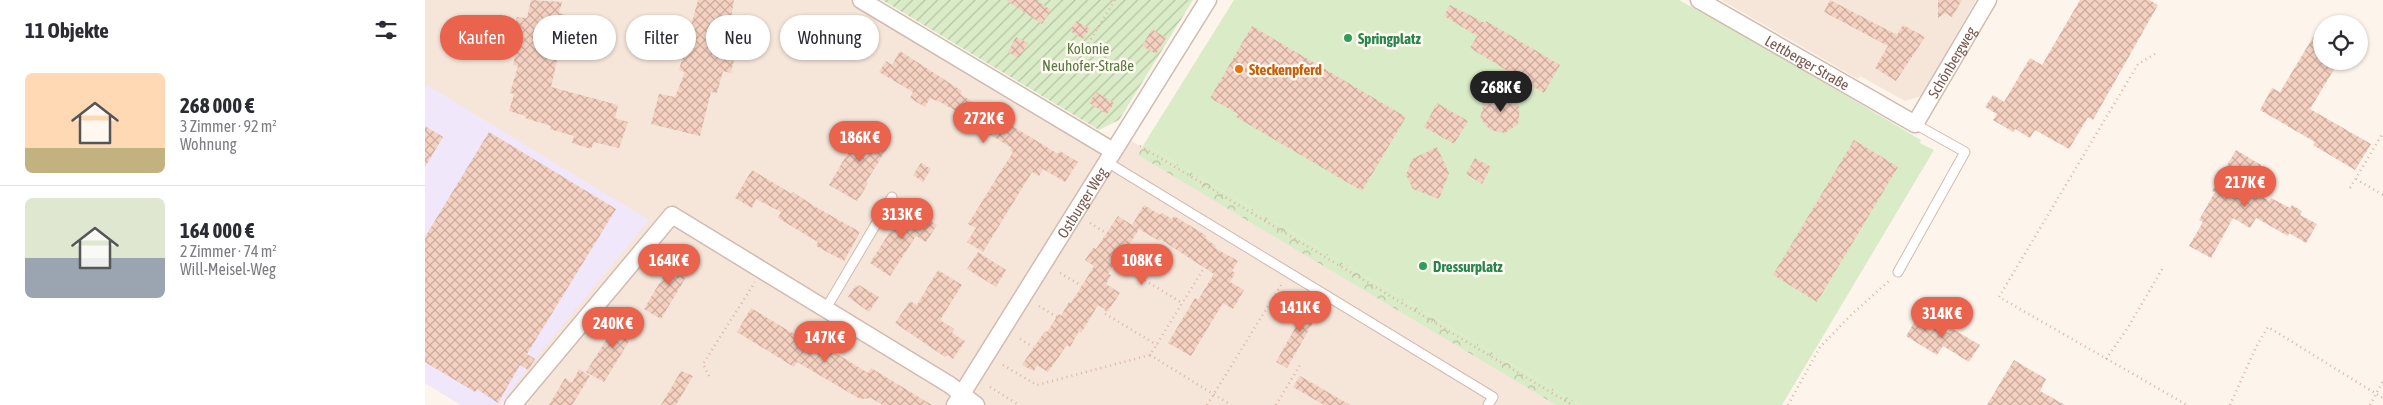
<!DOCTYPE html>
<html lang="de">
<meta charset="utf-8">
<style>
body{margin:0;font-family:"Asap Condensed",sans-serif;background:#f7f7f7;color:#2b2b33;height:100vh;display:flex;flex-direction:column;font-size:19px;white-space:nowrap}
*{box-sizing:border-box;margin:0}
p{font-size:16px;color:#7c7c81}
.icon{flex:none;width:28px;height:28px;fill:none;stroke:currentColor;stroke-width:2;stroke-linecap:round;stroke-linejoin:round}
.map{position:relative;flex:1;overflow:hidden}
.drawer{display:flex;flex-direction:column;background:#fff;width:425px}
.drawer>*{flex:none}
.guide{position:absolute;left:15px;top:15px;width:475px;height:45px;display:flex;gap:10px}
.controls{position:absolute;left:1888px;top:15px;display:grid;gap:10px}
.controls a{display:grid;place-items:center;width:55px;height:55px;border-radius:50%;background:#fff;box-shadow:0 1px 4px #0004;font-size:25px}
.price{position:absolute;translate:-50% -42px;padding:0 11px;border-radius:18px;background:#ea634d;color:#fff;font-size:16px;line-height:32px;filter:drop-shadow(0 1px 2px #0008)}
.price::after{content:'';position:absolute;left:50%;top:30px;width:15px;height:11px;margin-left:-8px;background:inherit;clip-path:polygon(0 0,100% 0,50% 100%)}
.price.active{background:#222;color:#fff}
ul{padding:0;list-style:none}
li{display:flex;align-items:center;gap:15px;height:125px;padding:0 25px}
li+li{border-top:1px solid #e1e1e2}
li span{display:grid;place-items:center;flex:none;width:140px;height:100px;border-radius:8px;color:#555}
li>.icon{margin-inline-start:auto}
span .icon{width:60px;height:60px;fill:#fffc;stroke-width:1}
li b{font-size:21px}
h2{display:flex;justify-content:space-between;align-items:center;height:60px;padding:0 25px;font-size:21px}
.tag{padding:0 18px;border-radius:22px;background:#fff;box-shadow:0 1px 4px #0004;font-size:18px;line-height:45px}
.tag.active{background:#ea634d;color:#fff}
main{display:flex;flex:1;min-height:0}
.map>svg:first-child{display:block}
.residential{fill:#f5e6d9}
.education{fill:#f1e7fa}
.grass{fill:#daecc7}
.park{fill:url(#park-crowns)}
.garden{fill:url(#garden-furrows)}
.building{fill:url(#building-cross-hatch)}
.lines{fill:none;stroke-linecap:round;stroke-linejoin:round}
.lane-casing{stroke:#d1bbaf;stroke-width:11}
.street-casing{stroke:#d1bbaf;stroke-width:19}
.path{stroke:#dab4a3;stroke-width:2.5;stroke-dasharray:1 4;stroke-linecap:butt}
.lane{stroke:#fff;stroke-width:9}
.street{stroke:#fff;stroke-width:16}
.leisure-dot{fill:#2e9e5b;stroke:#fff9f2;stroke-width:2}
.food-dot{fill:#e8710a;stroke:#fff9f2;stroke-width:2}
.labels{text-anchor:middle;dominant-baseline:central;stroke-width:5;stroke-linejoin:round;paint-order:stroke}
.leisure-label{font-size:15px;font-weight:bold;fill:#27864d;stroke:#fff9f2;text-anchor:start}
.park-label{font-size:15px;fill:#567a40;stroke:#fff9f2}
.street-label{font-size:15px;fill:#7a584c;stroke:#fff9f2}
.food-label{font-size:15px;font-weight:bold;fill:#c56008;stroke:#fff9f2;text-anchor:start}
</style>
<main>
<section class="drawer">
<h2>11 Objekte<svg class="icon" aria-label="filters" viewBox="0 0 24 24"><path d="M4 7h16M4 17h16"/><circle cx="9" cy="7" r="2"/><circle cx="15" cy="17" r="2"/></svg></h2>
<ul>
<li><span style="background:linear-gradient(#ffd9b3 75%,#c2b280 0)"><svg class="icon" aria-label="home" viewBox="0 0 24 24"><path d="M3 11l9-7 9 7M6 9v11h12V9"/></svg></span><div><b>268 000 €</b><p>3 Zimmer · 92 m²</p><p>Wohnung</p></div></li>
<li><span style="background:linear-gradient(#dfe7d0 60%,#9aa5b1 0)"><svg class="icon" aria-label="home" viewBox="0 0 24 24"><path d="M3 11l9-7 9 7M6 9v11h12V9"/></svg></span><div><b>164 000 €</b><p>2 Zimmer · 74 m²</p><p>Will-Meisel-Weg</p></div></li>
</ul>
</section>
<div class="map">
<svg width="1958" height="405" viewBox="0 0 1958 405">
<defs>
<pattern id="park-crowns" width="20" height="18" patternUnits="userSpaceOnUse" patternTransform="scale(1.25)"><rect width="20" height="18" fill="#daecc7"/><path d="M2 6a3 3 0 1 1 6 0M12 15a3 3 0 1 1 6 0" fill="none" stroke="#b6c2a4"/></pattern>
<pattern id="garden-furrows" width="10" height="10" patternUnits="userSpaceOnUse" patternTransform="scale(1.25)"><rect width="10" height="10" fill="#daecc7"/><path d="M-1 1l2-2M0 10L10 0M9 11l2-2" fill="none" stroke="#b6c2a4"/></pattern>
<pattern id="building-cross-hatch" width="8" height="8" patternUnits="userSpaceOnUse" patternTransform="scale(1.25)"><rect width="8" height="8" fill="#f4d1c1"/><path d="M0 0l8 8M0 8l8-8" fill="none" stroke="#cbac9f"/></pattern>
</defs>
<rect width="100%" height="100%" fill="#fdf5eb"/>
<path class="residential" d="M0 0H425L672 147 676 152V159L535 382 530 383 245 211 90 399 81 398 75 405H36L0 383Z
M1296 0H1551L1496 96 1480 101 1435 76 1433 79Z
M705 140 1148 405H541Z
M243 225H251L520 391 525 400 523 405H96Z"/>
<path class="education" d="M0 84 224 220 110 359 75 405H36L0 383Z"/>
<path class="grass" d="M809 0H1254L1324 38 1496 140 1495 143 1509 150 1357 405H1155L719 144Z"/>
<path class="park" d="M719 144 1155 405H1131L713 155Z"/>
<path class="garden" d="M457 0H768L694 120 674 130Z"/>
<path class="building" d="M106 0 137 2 134 13 145 16 140 35 138 34 126 87 193 105 190 118 203 122 194 148 169 142 166 149 147 143 149 136 125 129 126 126 100 118 101 116 84 111 89 94 85 93 93 66 88 65 94 40 87 38 92 17 102 18Z
M273 0H309L305 24 309 25 305 49 311 50 306 73 298 71 292 93 286 92 275 136 226 124 234 94 250 97 260 72 254 70Z
M581 0H611L626 10 617 24Z
M1405 0 1472 35 1478 25 1500 37 1471 81 1450 68 1463 46 1399 12Z
M1513 0H1537L1527 17 1520 13 1513 18Z
M1655 0H1724L1733 5 1668 120 1663 117 1644 149 1610 130 1605 138 1590 129 1588 132 1568 120 1572 114 1560 107 1568 95 1579 102 1605 58 1617 65Z
M1025 5 1060 23 1061 21 1135 65 1119 93 1045 48 1052 36 1019 16Z
M651 21 665 29 658 39 645 31Z
M1896 24V61H1914L1885 109 1946 144 1930 170 1888 145 1890 142 1835 110 1847 88 1855 92Z
M827 26 981 117 937 191 811 117 813 114 785 98Z
M727 29 741 38 731 54 717 46Z
M591 37 603 43 594 58 583 52Z
M475 51 537 91 535 94 633 154 635 151 653 162 640 182 618 169 614 176 607 172 558 252 542 242 551 228 543 224 588 152 585 150 587 148 564 134 561 139 539 125 543 118 517 103 505 98 500 107 485 98 488 92 454 72 461 61 467 65Z
M671 92 689 103 682 114 664 103Z
M1086 93 1095 109 1093 124 1080 133 1065 130 1055 118 1059 102 1069 94Z
M1012 103 1043 121 1029 144 999 127Z
M437 124 466 142 441 182 443 184 432 201 404 185 424 151 422 149Z
M0 126 18 137 0 167Z
M64 132 191 209 102 354 110 359 103 370 95 365 73 403 52 389 50 392 0 362V237Z
M1429 140 1473 167 1392 302 1348 275Z
M1012 147 1024 173 1014 199 988 189 981 175 987 159Z
M1811 150 1836 165 1823 189 1844 201 1846 198 1865 208 1867 205 1877 211 1875 215 1892 224 1881 243 1864 233 1863 236 1831 218 1825 228 1808 218 1786 258 1764 246 1778 222 1774 220 1790 192 1787 191Z
M1050 158 1066 167 1057 184 1041 174Z
M496 163 506 169 498 182 488 175Z
M327 170 367 194 368 192 389 206 435 232 419 261 391 246 393 242 353 218 356 212 331 199 327 208 310 198Z
M719 205 735 215 737 213 747 219 749 216 782 236 780 238 791 246 790 248 813 261 807 271 810 273 805 282 819 290 808 309 798 303 766 356 743 343 770 298 773 300 789 274 735 239 734 241 714 229 698 255 696 253 683 274 686 275 681 284 695 293 683 311 673 305 656 333 654 331 645 347 642 345 623 372 612 365 609 371 597 365 620 331 622 332 634 314 636 316 644 302 646 303 657 286 669 266 660 260 668 248 671 249 693 216 707 225Z
M483 207 512 225 501 242 491 236 465 276 445 263 468 227 470 228Z
M253 252 270 262 236 319 219 309Z
M553 252 581 270 571 287 542 269Z
M513 270 537 285 515 320 529 329 527 333 540 341 528 359 523 355 520 357 470 323 485 301 492 305Z
M431 285 433 287 434 285 454 297 444 312 423 297Z
M887 298 898 305 862 368 851 362Z
M326 308 384 343 386 338 443 373 446 368 507 405H458L446 398 435 399 372 362 369 367 312 332Z
M197 315 214 325 179 382 161 372Z
M1493 316 1523 333 1526 328 1555 345 1544 362 1518 346 1512 355 1481 336Z
M1589 360 1621 379 1615 391 1640 405H1562Z
M154 369 165 376 147 405H124L140 378 147 383Z
M256 371 268 376 251 405H236Z
M875 376 925 405H899L868 387Z"/>
<g class="lines">
<defs>
<path id="lane" d="M682 162 1068 397 1063 405
M1473 272 1540 152 1490 124
M400 310 467 197"/>
<g id="street">
<path d="M436 0 688 151"/>
<path id="s1" d="M1274 0 1490 124 1563 0"/>
<path d="M88 405 247 215 525 385 551 405"/>
<path id="s2" d="M530 405 783 0"/>
</g>
</defs>
<use href="#lane" class="lane-casing"/>
<use href="#street" class="street-casing"/>
<path class="path" d="M658 52 690 0
M1730 54 1713 64 1574 297 1762 405
M715 146 1147 405
M1931 179 1958 195
M1925 188 1958 133
M665 223 681 233
M690 262 757 303
M635 273 657 286
M614 306 632 317
M681 310 679 313 732 345
M595 339 608 347
M725 355 806 405
M1681 359 1702 329 1739 266
M578 365 612 385 725 355 779 268
M284 376 278 364 330 282
M565 387 594 405
M782 405 858 282
M851 405 875 365
M1363 405 1395 347 1426 315 1465 280
M1805 405 1831 347 1843 327 1958 398
M1945 405 1958 381"/>
<use href="#lane" class="lane"/>
<use href="#street" class="street"/>
</g>
<g class="leisure-dot">
<circle cx="923" cy="38" r="5"/>
<circle cx="998" cy="266" r="5"/>
</g>
<circle class="food-dot" cx="814" cy="69" r="5"/>
<g class="labels">
<g class="leisure-label">
<text x="933" y="38">Springplatz</text>
<text x="1008" y="266">Dressurplatz</text>
</g>
<g class="park-label">
<text x="663" y="48">Kolonie<tspan x="663" dy="17">Neuhofer-Straße</tspan></text>
</g>
<g class="street-label">
<text stroke="none"><textPath href="#s1" startOffset="125">Lettberger Straße</textPath></text>
<text stroke="none"><textPath href="#s1" startOffset="321">Schönbergweg</textPath></text>
<text stroke="none"><textPath href="#s2" startOffset="239">Ostburger Weg</textPath></text>
</g>
<g class="food-label">
<text x="824" y="69">Steckenpferd</text>
</g>
</g>
</svg>
<div class="controls">
<a><svg class="icon" aria-label="locate" viewBox="0 0 24 24"><circle cx="12" cy="12" r="6"/><path d="M12 2v4M12 18v4M2 12h4M18 12h4"/></svg></a>
</div>
<b class="price active" style="left:1076px;top:113px">268K €</b>
<b class="price" style="left:559px;top:144px">272K €</b>
<b class="price" style="left:435px;top:163px">186K €</b>
<b class="price" style="left:1820px;top:208px">217K €</b>
<b class="price" style="left:477px;top:240px">313K €</b>
<b class="price" style="left:244px;top:286px">164K €</b>
<b class="price" style="left:717px;top:286px">108K €</b>
<b class="price" style="left:875px;top:333px">141K €</b>
<b class="price" style="left:1517px;top:339px">314K €</b>
<b class="price" style="left:188px;top:349px">240K €</b>
<b class="price" style="left:400px;top:363px">147K €</b>
<div class="guide">
<a class="tag active">Kaufen</a>
<a class="tag">Mieten</a>
<a class="tag">Filter</a>
<a class="tag">Neu</a>
<a class="tag">Wohnung</a>
</div>
</div>
</main>
